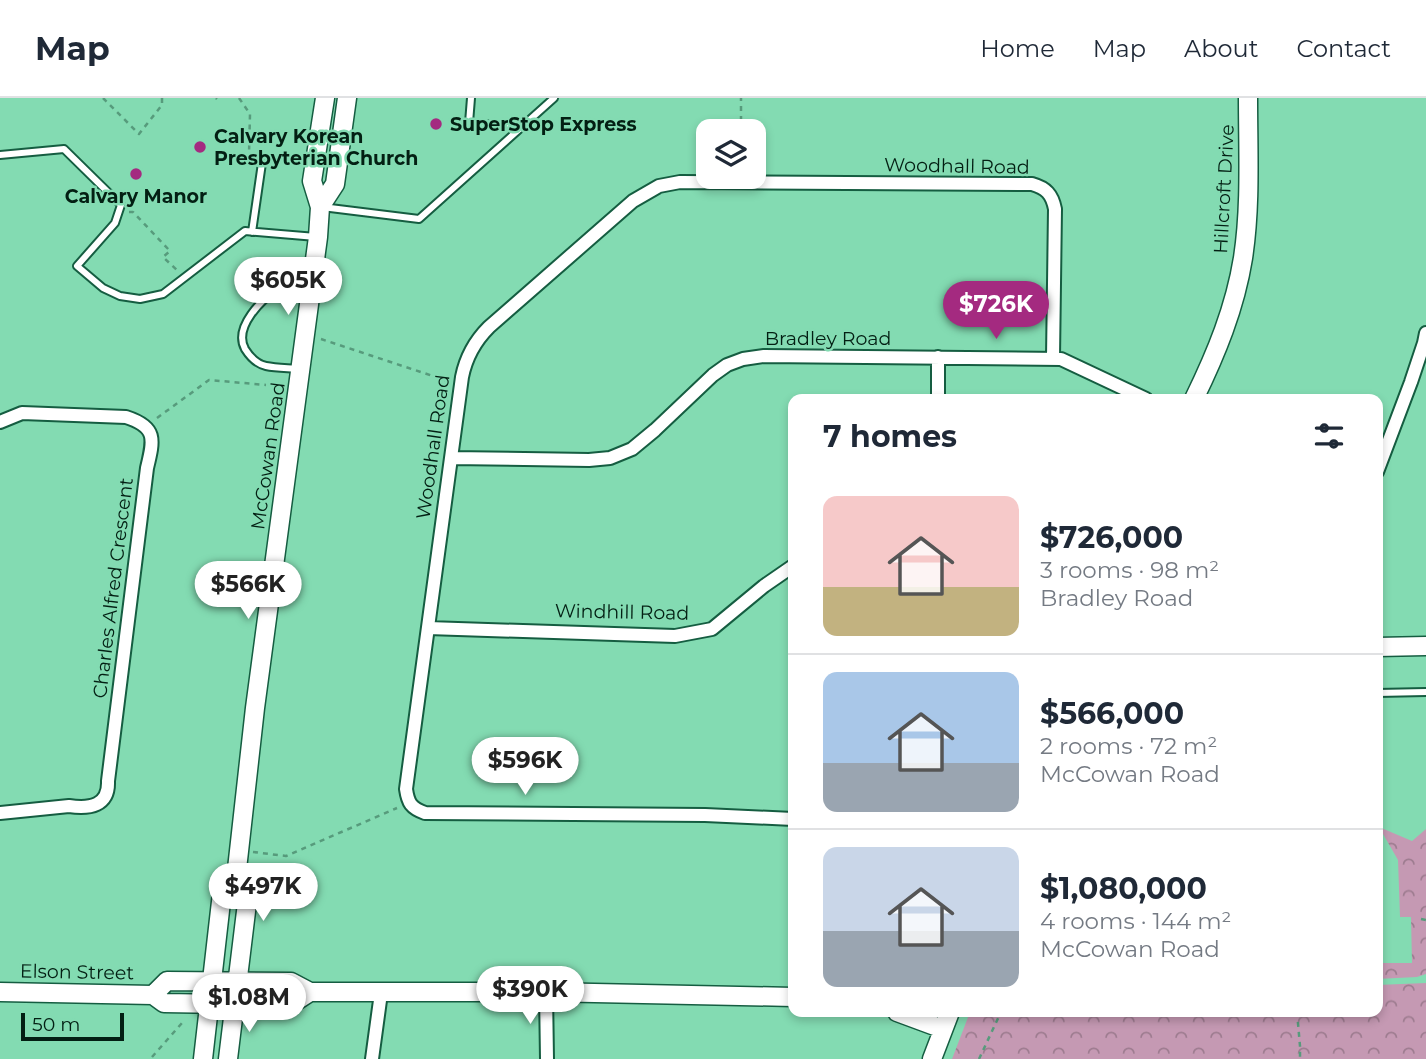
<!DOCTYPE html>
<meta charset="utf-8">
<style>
body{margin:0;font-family:Montserrat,sans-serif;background:#f2f2f3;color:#1f2937;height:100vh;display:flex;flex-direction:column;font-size:26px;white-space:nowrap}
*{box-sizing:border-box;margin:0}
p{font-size:23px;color:#747a83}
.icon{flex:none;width:38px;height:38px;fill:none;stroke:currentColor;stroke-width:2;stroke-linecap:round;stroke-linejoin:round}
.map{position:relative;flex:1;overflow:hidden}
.details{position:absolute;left:788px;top:296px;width:595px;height:623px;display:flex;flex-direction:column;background:#fff;border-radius:14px;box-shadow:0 4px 10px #0003}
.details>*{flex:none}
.controls{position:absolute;left:696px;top:21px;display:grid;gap:14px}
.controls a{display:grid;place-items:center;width:70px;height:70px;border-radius:14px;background:#fff;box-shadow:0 4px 10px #0003;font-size:35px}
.scale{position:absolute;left:21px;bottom:18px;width:103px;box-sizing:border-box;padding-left:7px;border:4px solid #031f13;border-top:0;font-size:19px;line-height:24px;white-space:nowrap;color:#031f13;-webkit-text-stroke:5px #83dbb2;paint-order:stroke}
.price{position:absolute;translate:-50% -60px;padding:0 16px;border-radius:24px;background:#fff;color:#222;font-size:23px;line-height:46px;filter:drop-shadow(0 2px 4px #0008)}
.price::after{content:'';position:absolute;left:50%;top:42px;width:21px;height:16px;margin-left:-10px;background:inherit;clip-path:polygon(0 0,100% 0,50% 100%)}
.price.selected{background:#a42a80;color:#fff}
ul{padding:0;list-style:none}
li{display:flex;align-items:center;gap:21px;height:175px;padding:0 35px}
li+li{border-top:2px solid #e0e1e3}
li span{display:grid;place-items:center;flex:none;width:196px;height:140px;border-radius:14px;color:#555}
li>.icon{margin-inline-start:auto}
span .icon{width:84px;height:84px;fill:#fffc;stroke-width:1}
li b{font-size:30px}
h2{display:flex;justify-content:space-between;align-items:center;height:84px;padding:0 35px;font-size:30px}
header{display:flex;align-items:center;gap:42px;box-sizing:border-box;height:98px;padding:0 35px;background:#fff;border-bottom:2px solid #e0e1e3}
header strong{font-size:33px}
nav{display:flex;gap:38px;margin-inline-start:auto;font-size:24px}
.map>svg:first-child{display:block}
.park{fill:url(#park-crowns)}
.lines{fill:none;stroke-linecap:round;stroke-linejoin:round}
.lane-casing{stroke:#155d41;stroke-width:10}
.street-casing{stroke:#155d41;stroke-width:16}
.secondary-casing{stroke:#155d41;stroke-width:21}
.path{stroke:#579b7c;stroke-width:2.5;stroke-dasharray:5 5;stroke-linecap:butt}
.lane{stroke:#fff;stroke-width:6}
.street{stroke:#fff;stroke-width:12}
.secondary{stroke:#fff;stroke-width:18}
.poi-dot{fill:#a42a80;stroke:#83dbb2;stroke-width:2.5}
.labels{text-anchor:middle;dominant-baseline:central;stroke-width:5;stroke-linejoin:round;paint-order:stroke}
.poi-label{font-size:19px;font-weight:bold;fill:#031f13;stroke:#83dbb2;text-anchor:start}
.street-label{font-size:19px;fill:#031f13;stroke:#83dbb2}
</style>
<header>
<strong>Map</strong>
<nav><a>Home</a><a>Map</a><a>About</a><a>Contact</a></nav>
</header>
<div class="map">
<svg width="1426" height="961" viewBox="0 0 1426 961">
<defs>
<pattern id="park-crowns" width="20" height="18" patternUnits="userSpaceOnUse" patternTransform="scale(1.75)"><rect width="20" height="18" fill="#c599b3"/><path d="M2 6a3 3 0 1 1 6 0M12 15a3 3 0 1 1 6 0" fill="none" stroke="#9e7c90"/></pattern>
</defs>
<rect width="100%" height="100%" fill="#83dbb2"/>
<path class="park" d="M1379 729 1412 743 1426 731V876L1417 879 1377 881V865H1412L1411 819H1400L1398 762Z
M1426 885V961H952L970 914H1377V887Z"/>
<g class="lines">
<defs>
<path id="lane" d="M471 0 469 25 522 29
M0 57 64 51 121 107 115 125 77 168 103 190 120 198 140 201 163 196 245 133 316 139
M322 109 419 121 554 0
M252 134 262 65
M299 271C289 270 276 270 266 268 257 266 250 259 245 251 233 229 262 201 279 190 289 184 299 179 309 174
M1377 595 1426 594"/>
<path id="street" d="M938 301V259
M0 324 22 315 126 319C157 329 154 341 147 370L108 683C109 708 90 711 69 708L0 715
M451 360 589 362 610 360 632 351 655 332 713 277 727 267 743 261 764 258 1061 261 1146 301
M1377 374 1411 284 1424 245 1426 235
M428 530 675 538 712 531 764 488 793 468
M793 721 705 717 425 715C411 710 408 705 406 691L462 279C466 259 475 243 489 229L633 103 659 88 680 84 1032 86C1046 90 1052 96 1055 111L1053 260
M546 894 547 961
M372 961 381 895"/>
<path id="secondary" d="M320 109 335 86 347 0
M1194 301C1216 256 1235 210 1243 160 1251 108 1248 53 1248 0
M1377 549 1426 548
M0 894 153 897 164 905 290 907 310 894
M153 897 167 883 291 884 310 894H546L793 899
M897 914 943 931
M203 961 222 795 236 780 255 610 318 139 320 109 312 83 325 0
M228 961 248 797 236 780
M932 961 950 914"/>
</defs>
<use href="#lane" class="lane-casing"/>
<use href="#street" class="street-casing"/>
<use href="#secondary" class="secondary-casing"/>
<path class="path" d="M103 0 139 36 162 7V0
M216 0 217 1
M239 0 250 16 249 56 255 57
M741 33V0
M269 58 293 61
M129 114H133L170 153 163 159 178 173
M321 241 448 283
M157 320 209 282 266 287
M253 754 286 758 397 710
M1421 821 1426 822
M1297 914 1300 948V961
M152 959 182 925 185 924
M979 961 1001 914"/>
<use href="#lane" class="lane"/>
<use href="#street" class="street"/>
<use href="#secondary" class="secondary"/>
</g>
<g class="poi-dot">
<circle cx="436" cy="26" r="7"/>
<circle cx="200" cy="49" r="7"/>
<circle cx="136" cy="76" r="7"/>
</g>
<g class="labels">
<g class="poi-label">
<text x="450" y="26">SuperStop Express</text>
<text x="214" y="38">Calvary Korean<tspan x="214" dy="22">Presbyterian Church</tspan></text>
<text x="136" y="98" text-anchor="middle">Calvary Manor</text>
</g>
<g class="street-label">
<text transform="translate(957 68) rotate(1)">Woodhall Road</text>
<text transform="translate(1224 91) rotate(-87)">Hillcroft Drive</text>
<text x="828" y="240">Bradley Road</text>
<text transform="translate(433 349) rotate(-82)">Woodhall Road</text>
<text transform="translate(268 358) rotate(-82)">McCowan Road</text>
<text transform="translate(113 490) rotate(-83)">Charles Alfred Crescent</text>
<text transform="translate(622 514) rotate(1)">Windhill Road</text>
<text transform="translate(77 874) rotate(1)">Elson Street</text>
</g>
</g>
</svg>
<div class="controls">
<a><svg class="icon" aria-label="layers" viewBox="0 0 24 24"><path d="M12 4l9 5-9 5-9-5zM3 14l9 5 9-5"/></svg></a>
</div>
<div class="scale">50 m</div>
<b class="price" style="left:288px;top:219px">$605K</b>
<b class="price selected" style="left:996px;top:243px">$726K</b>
<b class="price" style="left:248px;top:523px">$566K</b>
<b class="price" style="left:525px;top:699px">$596K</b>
<b class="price" style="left:263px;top:825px">$497K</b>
<b class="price" style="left:530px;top:928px">$390K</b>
<b class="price" style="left:249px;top:936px">$1.08M</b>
<section class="details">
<h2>7 homes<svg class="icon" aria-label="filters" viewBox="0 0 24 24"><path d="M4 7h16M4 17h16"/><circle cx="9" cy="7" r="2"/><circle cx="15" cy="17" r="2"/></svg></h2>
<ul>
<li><span style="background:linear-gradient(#f6c9c9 65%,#c2b280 0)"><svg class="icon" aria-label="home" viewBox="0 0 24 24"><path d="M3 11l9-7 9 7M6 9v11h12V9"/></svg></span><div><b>$726,000</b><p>3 rooms · 98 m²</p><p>Bradley Road</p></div></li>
<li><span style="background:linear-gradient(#a9c7e8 65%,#9aa5b1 0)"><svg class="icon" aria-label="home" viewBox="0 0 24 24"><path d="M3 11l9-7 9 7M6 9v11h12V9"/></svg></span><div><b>$566,000</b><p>2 rooms · 72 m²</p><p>McCowan Road</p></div></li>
<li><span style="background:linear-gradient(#c9d6e8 60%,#9aa5b1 0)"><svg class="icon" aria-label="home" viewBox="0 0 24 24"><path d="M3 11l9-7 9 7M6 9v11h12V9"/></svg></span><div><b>$1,080,000</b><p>4 rooms · 144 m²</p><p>McCowan Road</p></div></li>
</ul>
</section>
</div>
